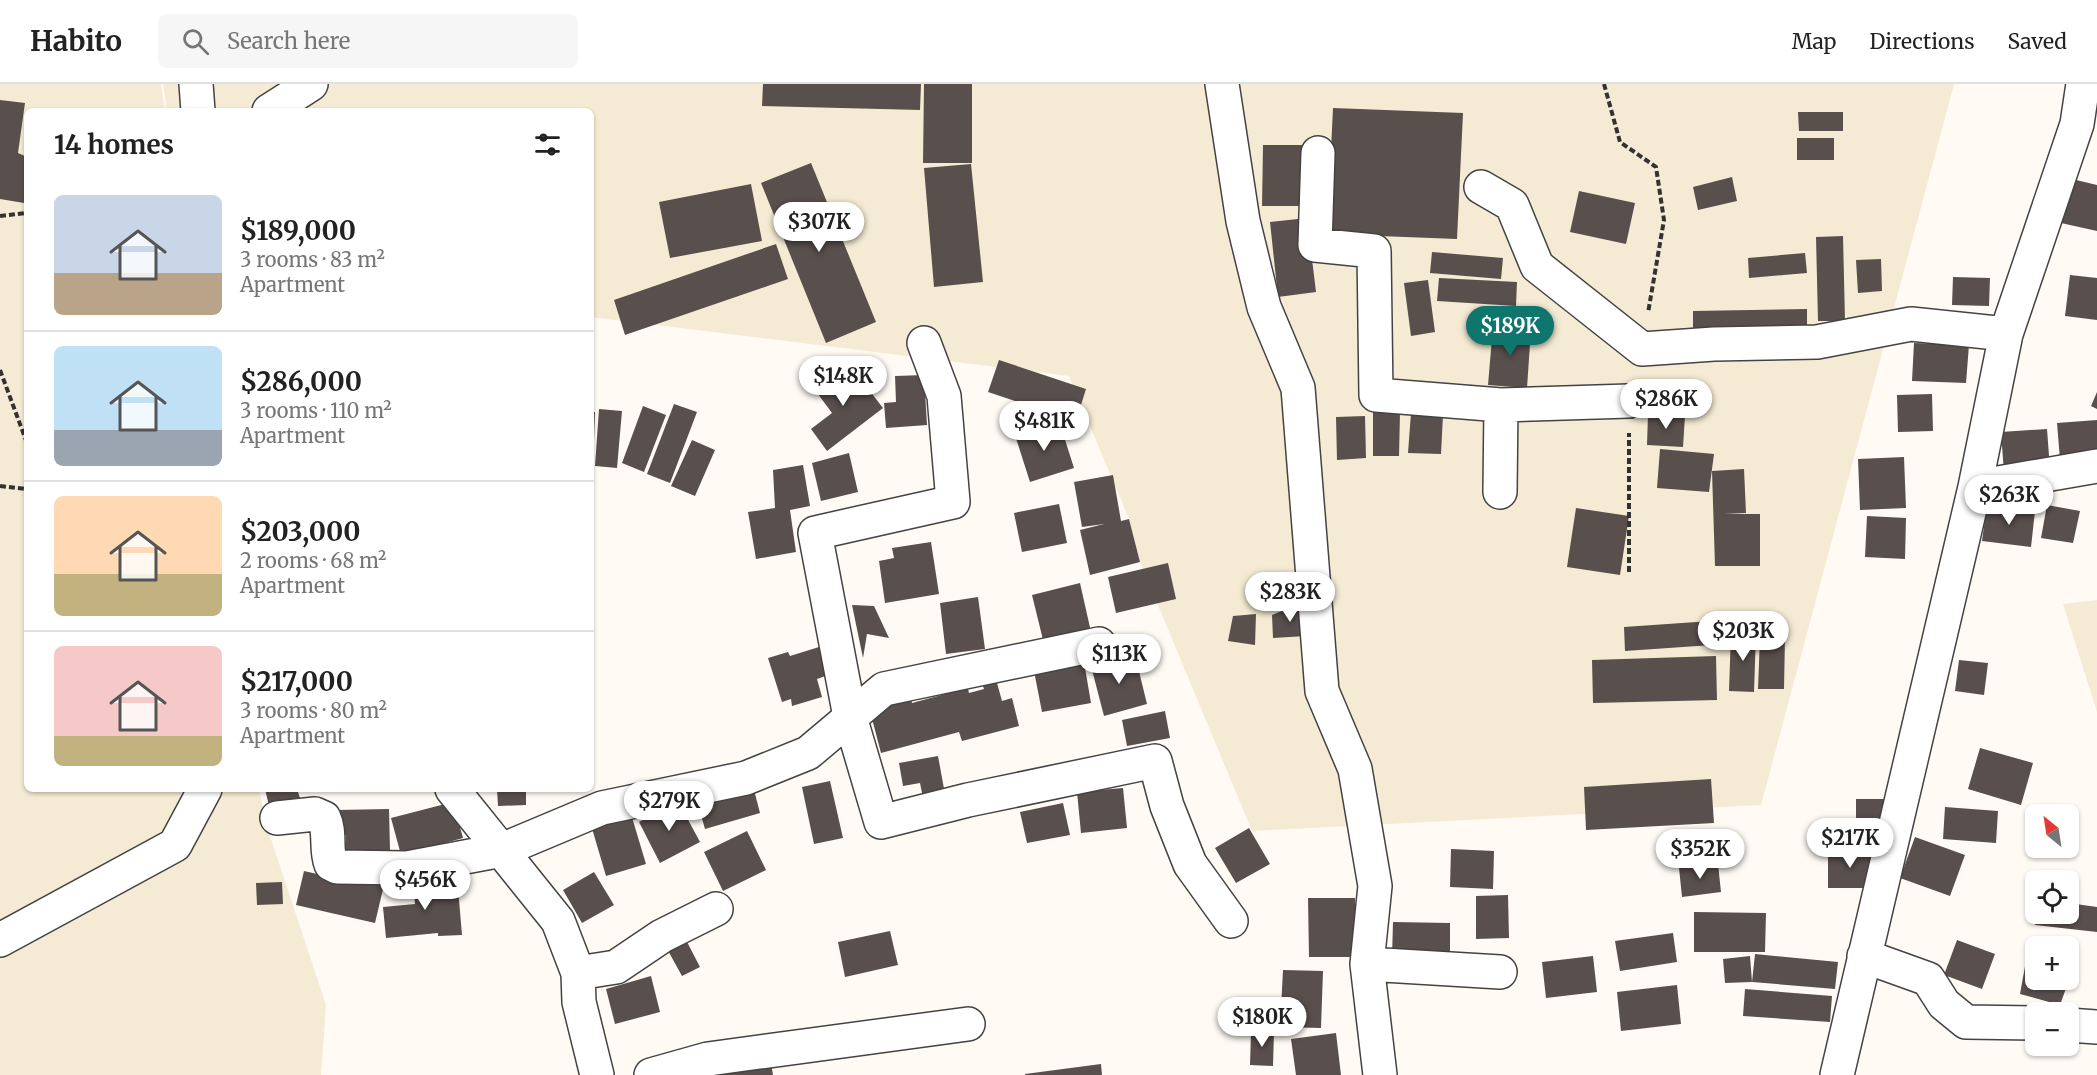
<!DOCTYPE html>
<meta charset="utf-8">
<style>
body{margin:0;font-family:Merriweather,serif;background:#f6f6f6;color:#222;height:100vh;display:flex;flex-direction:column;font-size:22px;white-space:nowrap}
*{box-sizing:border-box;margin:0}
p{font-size:20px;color:#767676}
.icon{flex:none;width:33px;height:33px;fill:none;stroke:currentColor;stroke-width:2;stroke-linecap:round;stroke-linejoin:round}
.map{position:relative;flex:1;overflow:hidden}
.drawer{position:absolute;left:24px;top:24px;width:570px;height:684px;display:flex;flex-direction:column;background:#fff;border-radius:9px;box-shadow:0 2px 4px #0004}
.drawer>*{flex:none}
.needle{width:39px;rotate:330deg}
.tools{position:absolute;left:2025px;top:720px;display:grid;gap:12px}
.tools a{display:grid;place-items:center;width:54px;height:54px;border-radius:9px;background:#fff;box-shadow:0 2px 4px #0004;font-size:30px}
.price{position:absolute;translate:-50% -51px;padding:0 14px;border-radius:21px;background:#fff;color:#222;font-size:20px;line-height:39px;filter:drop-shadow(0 2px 3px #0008)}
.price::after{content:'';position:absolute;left:50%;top:36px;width:18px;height:14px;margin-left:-9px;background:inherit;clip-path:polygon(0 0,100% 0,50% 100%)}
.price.active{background:#0f766e;color:#fff}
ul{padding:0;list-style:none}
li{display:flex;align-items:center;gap:18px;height:150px;padding:0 30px}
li+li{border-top:2px solid #e0e0e0}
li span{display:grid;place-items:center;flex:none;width:168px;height:120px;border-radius:9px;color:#555}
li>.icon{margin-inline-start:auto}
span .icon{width:72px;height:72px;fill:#fffc;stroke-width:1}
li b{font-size:26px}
h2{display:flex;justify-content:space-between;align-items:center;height:72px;padding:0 30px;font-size:26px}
header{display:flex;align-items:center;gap:36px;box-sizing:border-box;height:84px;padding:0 30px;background:#fff;border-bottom:2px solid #e0e0e0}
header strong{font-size:28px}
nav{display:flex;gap:33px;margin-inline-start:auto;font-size:21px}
.search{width:420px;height:54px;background:#f6f6f6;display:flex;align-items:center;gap:15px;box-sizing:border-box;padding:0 21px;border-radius:9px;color:#767676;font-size:22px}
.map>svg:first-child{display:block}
.farmland{fill:#f5ebd4}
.building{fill:#594f4d}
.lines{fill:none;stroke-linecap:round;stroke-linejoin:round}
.minor-casing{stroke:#434343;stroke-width:36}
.path{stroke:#323232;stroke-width:4;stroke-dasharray:6 3;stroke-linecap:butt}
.minor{stroke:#fff;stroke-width:33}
</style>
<header>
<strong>Habito</strong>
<div class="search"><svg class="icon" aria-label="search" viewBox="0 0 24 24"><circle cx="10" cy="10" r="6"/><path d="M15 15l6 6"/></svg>Search here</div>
<nav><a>Map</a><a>Directions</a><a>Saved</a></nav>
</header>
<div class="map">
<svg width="2097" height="991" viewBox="0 0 2097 991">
<rect width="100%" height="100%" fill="#fffaf4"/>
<path class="farmland" d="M0 0H161L165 27H27V705H259L267 743 326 921 321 991H0Z
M163 0H1954L1761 721 1252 747 1140 478 1129 435 1069 292 591 233V27H167Z
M2097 516V628L2063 520Z"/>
<path class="building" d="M763 0H921L920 26 762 22Z
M924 0H972V79H923Z
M0 16 25 19 18 69 27 73 24 119 0 115Z
M1333 24 1463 29 1457 155 1327 150Z
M1798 28H1843V47H1799Z
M1797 54H1834V76H1797Z
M1263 61H1308L1307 122H1262Z
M811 79 876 238 826 259 761 99Z
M971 80 983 198 934 203 924 84Z
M1732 93 1737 117 1698 126 1693 103Z
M2072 95 2097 101V147L2061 139Z
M751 100 762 157 670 174 659 118Z
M1579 107 1635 119 1626 160 1570 148Z
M1307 134 1316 208 1278 213 1270 138Z
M1843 152 1845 237H1818L1816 153Z
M776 160 788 195 625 251 614 216Z
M1432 168 1503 174 1501 195 1430 189Z
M1805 169 1807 189 1749 194 1748 174Z
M1881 175 1882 207 1858 209 1856 176Z
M2070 191 2097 194V236L2065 232Z
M1953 193 1990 194 1989 222 1952 221Z
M1439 194 1517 198 1516 222 1437 217Z
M1428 196 1435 248 1411 252 1404 199Z
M1807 225V249L1693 250V227Z
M1493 242 1531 245 1527 304 1488 301Z
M1914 259 1969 261 1966 299 1912 297Z
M999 276 1086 305 1076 337 988 308Z
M839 281 859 308 866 302 883 324 827 367 811 345 832 329 812 302Z
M924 291 927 341 886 344 884 319 896 318 895 292Z
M2097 308V325L2091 322Z
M1932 310 1933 347 1898 348 1897 311Z
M674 320 697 328 670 399 647 390Z
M643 322 666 331 644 388 622 379Z
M599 325 622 327 617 384 595 382Z
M591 328H595L593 386H591Z
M1373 328 1400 329 1399 372H1373Z
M1411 329 1443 331 1441 370 1408 369Z
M1648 330 1685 332 1683 363 1647 361Z
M1365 332 1366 374 1337 376 1336 333Z
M2097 336V373L2060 376 2057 339Z
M1059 337 1074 384 1030 398 1015 351Z
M2047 345 2050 385 2004 389 2001 348Z
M692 356 715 366 695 412 671 402Z
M1660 365 1714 370 1709 408 1657 404Z
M849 369 858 408 821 417 812 379Z
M1904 373 1906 424 1860 426 1858 375Z
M803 381 810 422 790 426 796 468 756 475 748 428 775 424 773 386Z
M1744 385 1746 429 1724 430H1760V482H1715L1712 387Z
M1113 391 1121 437 1129 435 1140 478 1090 491 1080 446 1104 440 1082 443 1074 398Z
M1059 420 1067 459 1022 468 1014 429Z
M1987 421 2035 427 2031 463 1982 457Z
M2047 421 2080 427 2073 459 2041 454Z
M1576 424 1629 432 1620 491 1567 483Z
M1867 432 1906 434 1905 475 1865 473Z
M931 458 939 510 885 519 879 477 894 474 892 464Z
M1168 479 1176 515 1116 529 1108 493Z
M1080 499 1091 548 1044 560 1032 511Z
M978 513 985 565 946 570 940 519Z
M1304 518 1306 552 1273 554 1272 531Z
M852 521 874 522 889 554 867 550 863 574Z
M1256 530 1255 561 1228 557 1233 532Z
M1711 537 1712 561 1625 567 1624 543Z
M1731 549H1756L1754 608 1729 607Z
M1760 553H1785L1784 605H1758Z
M819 563 828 591 817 595 822 613 792 622 791 615 782 618 768 574 788 568 790 572Z
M1135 571 1147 620 1104 632 1091 582Z
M1716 572 1717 616 1593 619 1592 576Z
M1959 576 1988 579 1984 611 1955 607Z
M1084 578 1091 619 1042 628 1034 587Z
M994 588 1002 617 1012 614 1019 642 962 657 959 648 881 669 870 627 910 609 912 619 949 609 947 601 966 596 969 609 984 605 980 592Z
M1165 627 1170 654 1127 662 1122 636Z
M1980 664 2033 679 2021 721 1968 705Z
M938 672 945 710 923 714 920 699 903 702 899 679Z
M1711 695 1714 739 1586 746 1584 703Z
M830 697 843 754 814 760 802 703Z
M753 702 760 729 705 745 697 717Z
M1123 704 1127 744 1081 749 1077 708Z
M265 705H297L300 714 269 722Z
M497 705H526V721L498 722Z
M1856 715H1889L1890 742 1870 743 1871 757 1820 760 1819 737 1856 735Z
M678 717 700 758 660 779 639 738Z
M453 718 463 754 401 771 391 734Z
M1063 719 1070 751 1027 759 1020 728Z
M1945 723 1998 727 1996 759 1943 755Z
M389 725 390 766 346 768V751L337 752 336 726Z
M631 730 646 780 606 792 591 741Z
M1249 744 1270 780 1236 799 1215 764Z
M747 747 766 786 723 807 704 768Z
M1915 753 1965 771 1950 812 1900 794Z
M1451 765 1494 767 1493 805 1450 803Z
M1828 766H1871V804H1828Z
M1718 780 1721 808 1682 813 1679 784Z
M434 786 435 806 458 804 462 851 438 852V849L386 854 383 823 415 820 412 788Z
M304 787 335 794 336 790 384 801 375 839 296 821Z
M594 788 614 821 582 839 563 806Z
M282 798 283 820 257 821 256 799Z
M1508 811 1509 854 1476 855V812Z
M1308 814H1355V873H1309Z
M2068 819 2097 823V848L2035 841 2037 830H2068Z
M1694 828 1766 829 1765 868H1694Z
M1393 838 1450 839V873H1392Z
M890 847 898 881 845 893 838 858Z
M1673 849 1677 878 1620 887 1615 857Z
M685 854 700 883 682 892 666 863Z
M1957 856 1995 870 1982 905 1944 891Z
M2028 866 2036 867V896H2069L2060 921 2020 910Z
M1755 870 1838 878 1835 905 1752 898Z
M1593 872 1597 908 1546 914 1542 878Z
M1750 872 1752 898 1725 899 1723 875Z
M1283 886 1323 887 1321 944 1280 943Z
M651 892 660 928 615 940 606 905Z
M1677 901 1681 940 1621 947 1617 908Z
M1745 905 1832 912 1830 938 1743 932Z
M1251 947H1274L1273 982 1250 981Z
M1336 949 1341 991H1296L1291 955Z
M770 973 773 991H689Z
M1101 980 1102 991H1025V990Z"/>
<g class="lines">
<defs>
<path id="minor" d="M196 0 198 27
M1222 0 1243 137 1264 223 1298 304 1322 607 1355 685 1375 802 1367 880 1380 991
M269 27 311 0
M1318 69 1315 161 1374 167 1376 311 1501 321 1629 317
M1481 103 1512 121 1537 182 1642 265 1714 260 1817 258 1911 240 2006 250
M924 259 944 312 953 418 815 449 850 633 881 738 968 716 1155 677 1167 722 1190 780 1231 837
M1975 403 2097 382
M1500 408 1501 321
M452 705 558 837 578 889 579 918 597 991
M277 734 315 730 324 734C331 749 325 765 331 780L337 783 407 784 502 766 602 724 746 694 808 669 884 605 1099 560
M0 856 175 761 205 705
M1864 872 1928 895 1944 920 1966 938 2036 939
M1367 880 1500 888
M578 889 616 883 662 852 716 825
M2068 941 2097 943
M651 991 708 975 968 940
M1837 991 1975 403 2006 250 2077 40 2083 0"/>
</defs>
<use href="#minor" class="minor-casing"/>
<path class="path" d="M1604 0 1620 58 1656 83 1664 136 1648 229
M0 132 27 129
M0 286 27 359
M0 402 27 405
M1629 488V349"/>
<use href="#minor" class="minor"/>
</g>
</svg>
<div class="tools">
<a><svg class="needle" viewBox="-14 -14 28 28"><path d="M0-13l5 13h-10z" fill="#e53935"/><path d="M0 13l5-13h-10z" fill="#767676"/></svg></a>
<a><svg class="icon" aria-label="locate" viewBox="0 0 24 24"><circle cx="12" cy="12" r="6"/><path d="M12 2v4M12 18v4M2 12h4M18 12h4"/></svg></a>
<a>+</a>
<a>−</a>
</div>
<b class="price" style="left:819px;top:169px">$307K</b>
<b class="price active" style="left:1510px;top:273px">$189K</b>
<b class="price" style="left:843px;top:323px">$148K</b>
<b class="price" style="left:1666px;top:346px">$286K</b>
<b class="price" style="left:1044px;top:368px">$481K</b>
<b class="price" style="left:2009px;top:442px">$263K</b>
<b class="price" style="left:1290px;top:539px">$283K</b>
<b class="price" style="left:1743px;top:578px">$203K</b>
<b class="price" style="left:1119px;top:601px">$113K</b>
<b class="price" style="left:669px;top:748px">$279K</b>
<b class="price" style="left:1850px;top:785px">$217K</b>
<b class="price" style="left:1700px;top:796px">$352K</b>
<b class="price" style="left:425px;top:827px">$456K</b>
<b class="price" style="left:1262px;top:964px">$180K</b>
<section class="drawer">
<h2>14 homes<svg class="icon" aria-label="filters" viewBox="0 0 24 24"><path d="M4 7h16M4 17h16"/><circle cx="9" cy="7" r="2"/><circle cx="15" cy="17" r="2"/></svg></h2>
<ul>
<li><span style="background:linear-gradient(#c9d6e8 65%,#b9a48a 0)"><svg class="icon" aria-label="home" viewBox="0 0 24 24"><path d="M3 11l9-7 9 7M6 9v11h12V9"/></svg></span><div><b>$189,000</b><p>3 rooms · 83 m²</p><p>Apartment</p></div></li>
<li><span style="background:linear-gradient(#bfe0f5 70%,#9aa5b1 0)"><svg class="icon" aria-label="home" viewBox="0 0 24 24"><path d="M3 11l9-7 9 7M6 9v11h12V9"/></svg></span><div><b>$286,000</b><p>3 rooms · 110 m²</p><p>Apartment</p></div></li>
<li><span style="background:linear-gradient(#ffd9b3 65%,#c2b280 0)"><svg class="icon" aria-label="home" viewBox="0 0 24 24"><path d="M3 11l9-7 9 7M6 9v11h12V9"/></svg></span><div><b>$203,000</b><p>2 rooms · 68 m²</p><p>Apartment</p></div></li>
<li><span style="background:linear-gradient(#f6c9c9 75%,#c2b280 0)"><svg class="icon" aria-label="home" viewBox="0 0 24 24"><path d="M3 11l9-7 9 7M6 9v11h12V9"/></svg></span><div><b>$217,000</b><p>3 rooms · 80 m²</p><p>Apartment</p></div></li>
</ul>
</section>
</div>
